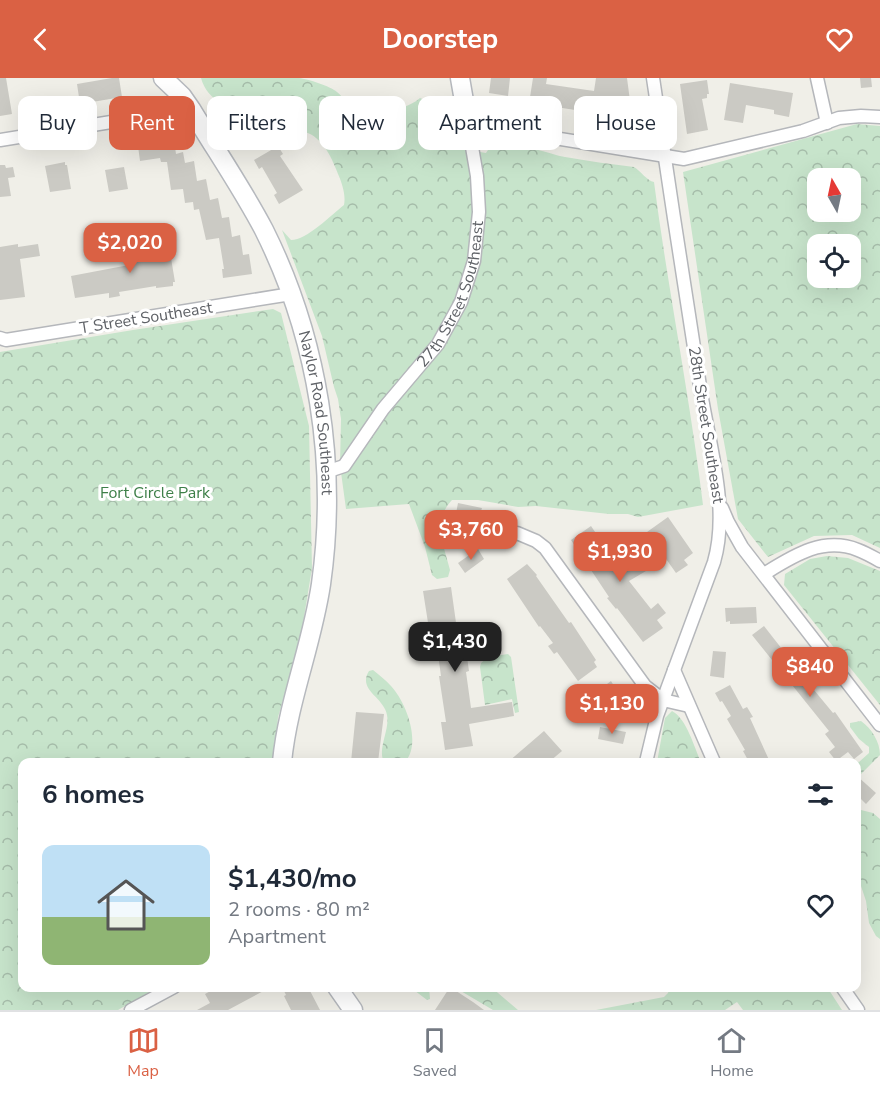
<!DOCTYPE html>
<meta charset="utf-8">
<style>
body{margin:0;font-family:"Nunito Sans",sans-serif;background:#f6f6f7;color:#1f2937;height:100vh;display:flex;flex-direction:column;font-size:22px;white-space:nowrap}
*{box-sizing:border-box;margin:0}
p{font-size:20px;color:#747a83}
.icon{flex:none;width:33px;height:33px;fill:none;stroke:currentColor;stroke-width:2;stroke-linecap:round;stroke-linejoin:round}
.map{position:relative;flex:1;overflow:hidden}
.sheet{position:absolute;left:18px;top:680px;width:843px;height:234px;display:flex;flex-direction:column;background:#fff;border-radius:12px;box-shadow:0 6px 24px #0002}
.sheet>*{flex:none}
.guide{position:absolute;left:18px;top:18px;width:844px;height:54px;display:flex;gap:12px}
.needle{width:39px;rotate:351deg}
.buttons{position:absolute;left:807px;top:90px;display:grid;gap:12px}
.buttons a{display:grid;place-items:center;width:54px;height:54px;border-radius:12px;background:#fff;box-shadow:0 6px 24px #0002;font-size:30px}
.price{position:absolute;translate:-50% -51px;padding:0 14px;border-radius:12px;background:#da6144;color:#fff;font-size:20px;line-height:39px;filter:drop-shadow(0 2px 3px #0008)}
.price::after{content:'';position:absolute;left:50%;top:36px;width:18px;height:14px;margin-left:-9px;background:inherit;clip-path:polygon(0 0,100% 0,50% 100%)}
.price.active{background:#222;color:#fff}
ul{padding:0;list-style:none}
li{display:flex;align-items:center;gap:18px;height:150px;padding:0 24px}
li+li{border-top:2px solid #e0e1e3}
li span{display:grid;place-items:center;flex:none;width:168px;height:120px;border-radius:12px;color:#555}
li>.icon{margin-inline-start:auto}
span .icon{width:72px;height:72px;fill:#fffc;stroke-width:1}
li b{font-size:26px}
h2{display:flex;justify-content:space-between;align-items:center;height:72px;padding:0 24px;font-size:26px}
.tag{padding:0 21px;border-radius:12px;background:#fff;box-shadow:0 6px 24px #0002;font-size:21px;line-height:54px}
.tag.active{background:#da6144;color:#fff}
header{display:flex;justify-content:space-between;align-items:center;height:78px;padding:0 24px;background:#da6144;color:#fff;font-size:27px;font-weight:700}
.tab-bar{display:flex;justify-content:space-around;align-items:center;height:84px;border-top:2px solid #e0e1e3;background:#fff;font-size:16px;color:#747a83}
.tab-bar a{display:grid;justify-items:center;gap:3px}
.tab-bar .active{color:#da6144}
.map>svg:first-child{display:block}
.forest{fill:url(#forest-crowns);fill-rule:evenodd}
.building{fill:#cbcac4}
.lines{fill:none;stroke-linecap:round;stroke-linejoin:round}
.street-casing{stroke:#b5b7bb;stroke-width:15}
.secondary-casing{stroke:#b6b9be;stroke-width:21}
.street{stroke:#fff;stroke-width:12}
.secondary{stroke:#fff;stroke-width:18}
.labels{text-anchor:middle;dominant-baseline:central;stroke-width:6;stroke-linejoin:round;paint-order:stroke}
.street-label{font-size:16px;fill:#5f6267;stroke:#fff}
.park-label{font-size:16px;fill:#3d7f48;stroke:#fff}
</style>
<header><svg class="icon" aria-label="back" viewBox="0 0 24 24"><path d="M15 5l-7 7 7 7"/></svg>Doorstep<svg class="icon" aria-label="heart" viewBox="0 0 24 24"><path d="M12 20l-8-8c-3-5 5-10 8-4 3-6 11-1 8 4z"/></svg></header>
<div class="map">
<svg width="880" height="932" viewBox="0 0 880 932">
<defs>
<pattern id="forest-crowns" width="20" height="18" patternUnits="userSpaceOnUse" patternTransform="scale(1.5)"><rect width="20" height="18" fill="#c7e4cb"/><path d="M2 6a3 3 0 1 1 6 0M12 15a3 3 0 1 1 6 0" fill="none" stroke="#a5bca9"/></pattern>
</defs>
<rect width="100%" height="100%" fill="#f0efe8"/>
<path class="forest" d="M201 0C233 0 267 0 299 0 308 1 330 8 337 14 344 20 350 29 358 32 376 38 406 32 420 20L434 26 444 37 447 56 456 70 486 75C497 55 547 76 565 79 587 83 611 86 634 89 641 93 647 103 654 104 668 212 690 319 703 427L638 439 628 436H609L536 428 518 429 478 422H452C432 443 444 468 450 492L448 499 437 501 432 497 425 469 409 426 346 431 340 387 341 341 338 321 334 309 322 258 282 152 291 162C307 162 331 137 344 127 346 117 342 105 338 96 333 83 327 69 316 60 311 55 302 53 295 51 265 41 210 35 201 0Z
M857 46 880 48V470L852 457 814 458 768 479 738 441 718 331 683 94ZM818 100H850V134H818ZM818 166H850V200H818Z
M273 231 281 235 309 348 312 490 299 570 278 639 274 684H22V909H158L118 932H0V274L133 252Z
M827 478 848 480 880 493V627L784 507 785 496 810 481Z
M508 576 511 579 519 634 515 635 512 621 485 627 480 589 481 585 488 579Z
M373 592C379 597 386 602 391 608 406 624 422 665 405 684H384C377 671 390 652 387 637 384 619 357 612 369 593Z
M672 633C687 641 694 669 701 684H657L665 640Z
M861 643C872 651 880 664 880 677L857 700 856 684H838L847 680 859 684 869 675V669L859 661 850 649V645Z
M857 731 873 735 880 741V861L876 858 869 845 866 823 857 796Z
M410 909H429L430 921 427 922Z
M454 909H491L518 932H493Z
M670 909H827L842 932H743L737 924 725 932H596L664 919 668 915Z"/>
<path class="building" d="M0 0H6L12 36 0 38Z
M112 0H119L122 19 80 26 77 6Z
M491 0H510L508 18 489 15Z
M533 0H547L546 6 594 13 596 0H627L633 46 628 48 612 45 614 38 543 27 542 34 528 32Z
M860 0H871L872 9 861 10Z
M707 2 709 16H707V20L702 21 708 52 687 56 680 6Z
M730 5 793 15 789 39 774 36V32L746 27 743 45 724 42Z
M174 62 176 76 183 74 185 85 194 83 197 103 206 101 210 122 218 120 222 140 229 139 232 159 240 157 243 177 249 176 252 196 223 200 222 191H224L219 160 206 162 199 131 194 132 193 124 185 125 183 111 171 112 167 84H161L160 80 140 83 138 68Z
M278 68 283 76 280 78 303 112 279 126 274 117 277 115 262 89 259 91 254 82Z
M65 84V87H67L71 111 50 114 45 88Z
M0 87H5L6 90 13 89 15 99 8 100 11 118 0 119Z
M124 89 128 111 109 114 105 92Z
M164 159 165 169 169 168 175 204H173V208L156 210V208L119 214 120 218 109 220V215L75 220 71 198 129 187 128 177 150 173 148 161Z
M18 166V169L38 166 40 178 20 181 25 219 0 222V169Z
M458 425 482 430 472 463 447 457 449 445 454 446Z
M668 439 693 475 684 482 688 487 676 495 647 454Z
M591 448 616 485 633 472 646 493 629 503 651 531 658 525 666 535 657 542 663 550 643 564 617 530 616 531 607 520 609 519 571 462Z
M478 471 484 481 465 495 458 485Z
M527 486 537 497 536 498 569 545 571 544 596 582 594 584 597 589 578 603 557 574 554 576 548 568 553 565 540 548 539 549 507 501Z
M451 509 459 566 465 565 469 593 466 594 471 630 512 624 514 638 469 646 473 668 445 672 441 644H446L439 598H441L437 569 432 570 423 513Z
M756 529 757 545 730 546V543L726 544 725 530Z
M764 548 814 612 833 635 835 634 863 674 854 681 848 674 836 683 829 674 835 669 825 656 829 653 752 557Z
M713 573 726 574 724 600 710 598Z
M611 603 614 608 616 607 625 623 607 635H603L591 618Z
M730 607 743 631 747 629 753 639 750 640 770 684H749L743 673 745 672 727 641 731 638 722 623 720 624 715 615Z
M356 634 384 636 378 684H351Z
M600 649 626 654 623 666 598 661Z
M544 653 562 673 549 684H508Z
M856 697 876 715 866 726 856 716Z
M218 909H271L228 932H197L210 925 205 916Z
M282 909H308L320 932H291L284 918 286 917Z
M450 909 473 924 484 932H435Z"/>
<g class="lines">
<defs>
<g id="street">
<path d="M817 0 827 45"/>
<path d="M0 62 191 31"/>
<path d="M0 260 6 262 291 216"/>
<path id="s1" d="M326 394 344 388 383 331 438 266 461 224 474 183 479 134 477 98 468 46 684 81 803 53 839 40 861 38 880 39"/>
<path d="M722 430 728 444 742 469 880 647"/>
<path d="M517 455 536 463 545 470 645 608 663 622 689 628"/>
<path d="M764 496C793 478 823 458 858 472 866 475 873 479 880 483"/>
<path d="M674 592 714 684"/>
<path d="M646 684 657 638 714 484C730 429 708 363 700 308 684 205 668 103 653 0"/>
<path d="M842 909 858 932"/>
<path d="M131 932 174 909"/>
</g>
<g id="secondary">
<path id="s2" d="M163 0 182 18 191 31C215 71 242 110 264 152 318 260 338 386 321 506 312 567 288 623 282 684"/>
<path d="M460 0 468 46"/>
<path d="M337 909 353 932"/>
</g>
</defs>
<use href="#street" class="street-casing"/>
<use href="#secondary" class="secondary-casing"/>
<use href="#street" class="street"/>
<use href="#secondary" class="secondary"/>
</g>
<g class="labels">
<g class="street-label">
<text stroke="none"><textPath href="#s1" startOffset="225">27th Street Southeast</textPath></text>
<text transform="translate(146 240) rotate(-9)">T Street Southeast</text>
<text stroke="none"><textPath href="#s2" startOffset="375">Naylor Road Southeast</textPath></text>
<text transform="translate(706 347) rotate(81)">28th Street Southeast</text>
</g>
<g class="park-label">
<text x="155" y="415">Fort Circle Park</text>
</g>
</g>
</svg>
<div class="buttons">
<a><svg class="needle" viewBox="-14 -14 28 28"><path d="M0-13l5 13h-10z" fill="#e53935"/><path d="M0 13l5-13h-10z" fill="#747a83"/></svg></a>
<a><svg class="icon" aria-label="locate" viewBox="0 0 24 24"><circle cx="12" cy="12" r="6"/><path d="M12 2v4M12 18v4M2 12h4M18 12h4"/></svg></a>
</div>
<b class="price" style="left:130px;top:196px">$2,020</b>
<b class="price" style="left:471px;top:483px">$3,760</b>
<b class="price" style="left:620px;top:505px">$1,930</b>
<b class="price active" style="left:455px;top:595px">$1,430</b>
<b class="price" style="left:810px;top:620px">$840</b>
<b class="price" style="left:612px;top:657px">$1,130</b>
<div class="guide">
<a class="tag">Buy</a>
<a class="tag active">Rent</a>
<a class="tag">Filters</a>
<a class="tag">New</a>
<a class="tag">Apartment</a>
<a class="tag">House</a>
</div>
<section class="sheet">
<h2>6 homes<svg class="icon" aria-label="filters" viewBox="0 0 24 24"><path d="M4 7h16M4 17h16"/><circle cx="9" cy="7" r="2"/><circle cx="15" cy="17" r="2"/></svg></h2>
<ul>
<li><span style="background:linear-gradient(#bfe0f5 60%,#8fb573 0)"><svg class="icon" aria-label="home" viewBox="0 0 24 24"><path d="M3 11l9-7 9 7M6 9v11h12V9"/></svg></span><div><b>$1,430/mo</b><p>2 rooms · 80 m²</p><p>Apartment</p></div><svg class="icon" aria-label="heart" viewBox="0 0 24 24"><path d="M12 20l-8-8c-3-5 5-10 8-4 3-6 11-1 8 4z"/></svg></li>
</ul>
</section>
</div>
<nav class="tab-bar">
<a class="active"><svg class="icon" aria-label="map" viewBox="0 0 24 24"><path d="M3 6l6-2 6 2 6-2v14l-6 2-6-2-6 2zM9 4v14M15 6v14"/></svg>Map</a>
<a><svg class="icon" aria-label="saved" viewBox="0 0 24 24"><path d="M7 4h10v16l-5-4-5 4z"/></svg>Saved</a>
<a><svg class="icon" aria-label="home" viewBox="0 0 24 24"><path d="M3 11l9-7 9 7M6 9v11h12V9"/></svg>Home</a>
</nav>
